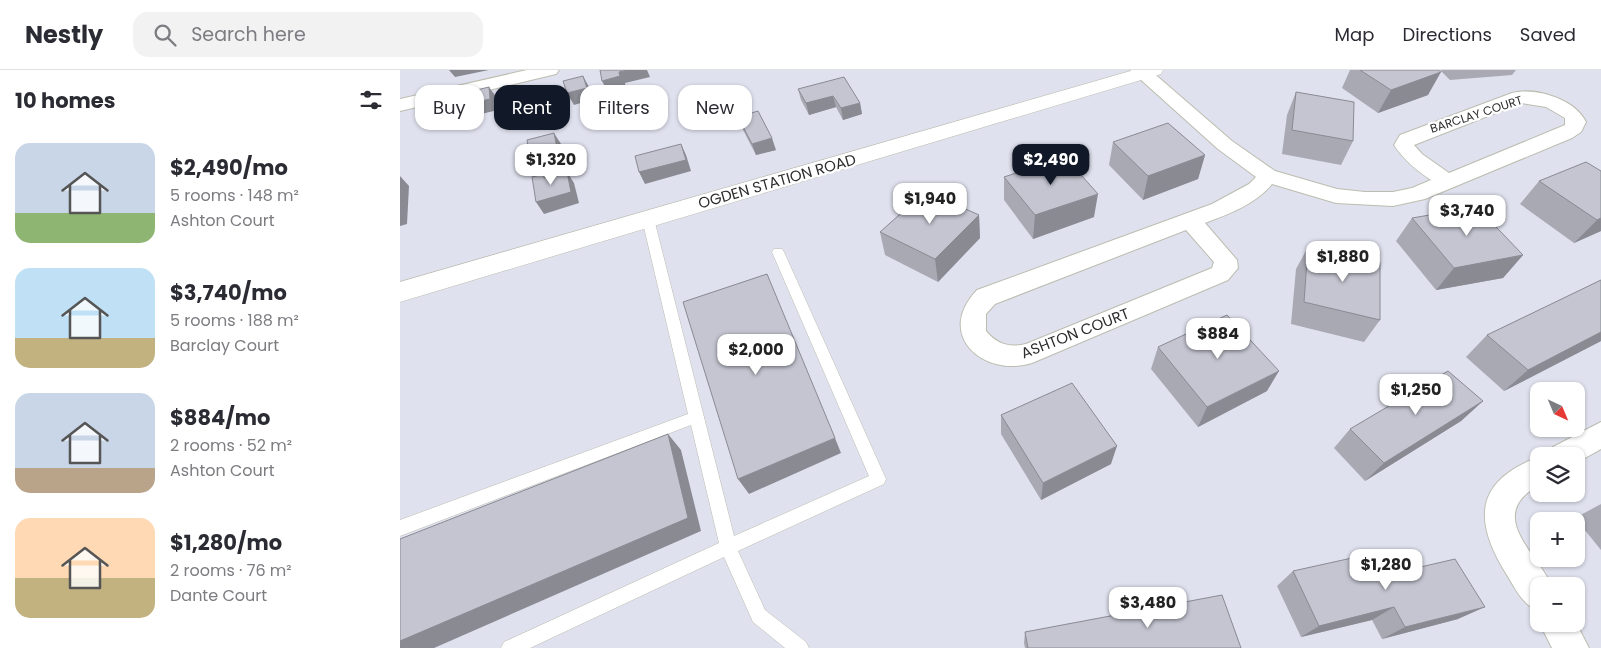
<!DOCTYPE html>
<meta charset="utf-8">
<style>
body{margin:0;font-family:Poppins,sans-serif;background:#f2f2f3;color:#2b2b33;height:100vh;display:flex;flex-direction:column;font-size:19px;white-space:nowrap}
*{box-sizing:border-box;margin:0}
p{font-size:16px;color:#7c7c81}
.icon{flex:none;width:28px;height:28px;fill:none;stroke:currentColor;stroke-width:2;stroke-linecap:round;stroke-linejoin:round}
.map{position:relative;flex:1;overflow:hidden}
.side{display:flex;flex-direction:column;background:#fff;width:400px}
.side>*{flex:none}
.top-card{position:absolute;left:15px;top:15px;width:475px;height:45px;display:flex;gap:10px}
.needle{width:32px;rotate:136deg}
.controls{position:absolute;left:1130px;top:312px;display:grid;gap:10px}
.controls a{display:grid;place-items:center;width:55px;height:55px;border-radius:10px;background:#fff;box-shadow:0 1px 4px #0004;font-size:25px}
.price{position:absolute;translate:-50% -42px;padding:0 11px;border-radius:10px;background:#fff;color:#222;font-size:16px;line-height:32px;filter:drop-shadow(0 1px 2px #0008)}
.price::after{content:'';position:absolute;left:50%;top:30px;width:15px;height:11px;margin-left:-8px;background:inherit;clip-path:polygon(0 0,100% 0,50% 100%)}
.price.on{background:#111827;color:#fff}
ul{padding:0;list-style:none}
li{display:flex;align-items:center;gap:15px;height:125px;padding:0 15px}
li span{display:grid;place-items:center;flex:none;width:140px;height:100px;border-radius:15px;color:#555}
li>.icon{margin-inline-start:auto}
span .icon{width:60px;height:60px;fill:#fffc;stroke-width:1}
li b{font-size:21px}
h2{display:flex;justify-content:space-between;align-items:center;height:60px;padding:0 15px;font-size:21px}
.chip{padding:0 18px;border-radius:15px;background:#fff;box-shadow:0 1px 4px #0004;font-size:18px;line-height:45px}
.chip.on{background:#111827;color:#fff}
header{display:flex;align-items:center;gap:30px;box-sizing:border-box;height:70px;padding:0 25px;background:#fff;border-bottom:1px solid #e1e1e2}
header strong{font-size:24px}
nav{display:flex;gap:28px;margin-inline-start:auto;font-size:18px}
.search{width:350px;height:45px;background:#f2f2f3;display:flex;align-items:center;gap:12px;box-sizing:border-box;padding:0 18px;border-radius:15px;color:#7c7c81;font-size:19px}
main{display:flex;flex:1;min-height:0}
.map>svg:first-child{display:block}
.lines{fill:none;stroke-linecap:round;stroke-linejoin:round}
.service-casing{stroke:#bbbdaf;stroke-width:1}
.minor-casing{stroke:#bbbdaf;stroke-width:2}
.tertiary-casing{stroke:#bbbdaf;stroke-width:1}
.service{fill:#fff;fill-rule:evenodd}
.minor{fill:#fff;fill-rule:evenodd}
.tertiary{fill:#fff;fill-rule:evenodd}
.wall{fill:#a9a9b4}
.shaded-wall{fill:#898a92}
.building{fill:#c4c5d1;stroke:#898a92}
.labels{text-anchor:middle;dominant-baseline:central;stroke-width:4.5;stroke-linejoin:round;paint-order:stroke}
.far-street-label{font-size:12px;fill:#2d2d2d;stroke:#fff}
.street-label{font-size:15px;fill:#2d2d2d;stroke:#fff}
</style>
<header>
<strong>Nestly</strong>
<div class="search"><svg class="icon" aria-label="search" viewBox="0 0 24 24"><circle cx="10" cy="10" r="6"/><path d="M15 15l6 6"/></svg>Search here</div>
<nav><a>Map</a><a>Directions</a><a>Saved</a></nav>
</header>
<main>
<section class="side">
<h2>10 homes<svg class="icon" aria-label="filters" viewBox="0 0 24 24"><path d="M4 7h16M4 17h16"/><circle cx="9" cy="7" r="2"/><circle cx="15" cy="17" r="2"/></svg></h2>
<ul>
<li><span style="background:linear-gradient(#c9d6e8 70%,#8fb573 0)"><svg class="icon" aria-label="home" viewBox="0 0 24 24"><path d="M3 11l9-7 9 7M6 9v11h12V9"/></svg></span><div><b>$2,490/mo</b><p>5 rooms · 148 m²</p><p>Ashton Court</p></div></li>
<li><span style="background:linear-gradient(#bfe0f5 70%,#c2b280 0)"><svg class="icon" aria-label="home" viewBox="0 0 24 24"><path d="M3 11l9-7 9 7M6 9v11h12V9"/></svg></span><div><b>$3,740/mo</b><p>5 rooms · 188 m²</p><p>Barclay Court</p></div></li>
<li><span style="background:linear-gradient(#c9d6e8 75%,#b9a48a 0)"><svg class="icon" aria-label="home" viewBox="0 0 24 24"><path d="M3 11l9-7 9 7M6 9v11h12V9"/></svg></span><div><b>$884/mo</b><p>2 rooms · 52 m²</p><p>Ashton Court</p></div></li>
<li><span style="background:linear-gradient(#ffd9b3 60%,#c2b280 0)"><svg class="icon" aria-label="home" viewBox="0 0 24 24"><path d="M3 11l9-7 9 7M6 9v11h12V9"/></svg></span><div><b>$1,280/mo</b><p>2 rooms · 76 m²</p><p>Dante Court</p></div></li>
</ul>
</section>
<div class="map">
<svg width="1201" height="578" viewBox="0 0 1201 578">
<rect width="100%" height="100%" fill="#dfe1ee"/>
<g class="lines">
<defs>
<path id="service" d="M248 145 254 149 334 466 469 406 372 182 374 179H382L384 182 486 409 484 414 338 481 365 540 406 572 409 578H385L353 552 324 487 130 578H101L104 572 319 473 291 355 0 466V450L288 344 242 149Z"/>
<path id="minor" d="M127 0H159L156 4 0 41V29Z
M730 0H750L832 71 875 101 937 119 965 122H993L1012 118 1031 110C1016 100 1004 90 994 75L1000 65 1112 23C1136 17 1175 29 1186 52L1181 62 1172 68 1025 129 993 136 936 133 872 114C856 134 829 144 805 153L837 190 838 198 828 210 632 293C584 308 534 265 577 220L812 134 849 114 856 107 818 79ZM1121 33 1146 37 1165 48V55L1049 103 1022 84 1014 75ZM786 160 814 192 812 198 626 274C609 278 597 274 586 261V244L595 234Z
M1201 352V379L1176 393V386H1149L1153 377Z
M1139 387V415C1085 445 1136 482 1152 516H1139V541C1123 535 1116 520 1107 505 1073 451 1074 411 1139 387Z
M1176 553 1189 578H1152L1140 554Z"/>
<path id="tertiary" d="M734 0H763L761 4 0 232V212Z"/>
</defs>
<use href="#service" class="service-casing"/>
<use href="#minor" class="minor-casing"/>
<use href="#tertiary" class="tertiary-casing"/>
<use href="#service" class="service"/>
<use href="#minor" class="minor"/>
<use href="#tertiary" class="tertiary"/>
</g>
<path class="wall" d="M950 0H1038L1028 25 978 43 942 18Z
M1040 0H1116L1112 5 1050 10Z
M398 19 460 33 462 44 443 50 436 37 409 45 401 30Z
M896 22 953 71 941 95 882 84 887 45Z
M338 47 376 80 356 85 342 58Z
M713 72 805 85 798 109 743 130 709 95Z
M1201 101V161L1174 173 1120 134 1139 111Z
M604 107 694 147 633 169 604 130Z
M579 145 580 168 538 212 485 185 480 162Z
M1012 148 1123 185 1103 208 1036 220 996 171Z
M908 177 980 250 964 272 891 254 896 199Z
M1201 210V271L1104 321 1066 287 1087 265Z
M758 277 867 321 798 357 751 299Z
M1083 331 1061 351 965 411 934 378 950 359Z
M601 345 711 394 641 430 601 364Z
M1201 434V480L1175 448Z
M893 501 982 506 1058 549 982 569 972 550 901 567 877 516Z
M625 562 841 578H625L624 573Z"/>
<path class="shaded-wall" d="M49 0H89L55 7Z
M228 0H247L250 7 225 13 226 17 208 22 202 11 219 2Z
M1041 2 1028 25 978 43 991 20Z
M183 6 189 17 194 29 174 35 167 23Z
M89 17 97 28 98 40 56 50 47 39Z
M433 26 436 37 409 45 406 33Z
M460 33 462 44 443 50 441 38Z
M154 63 161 74 164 89 137 96 129 85Z
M372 68 376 80 356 85 352 74Z
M281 74 286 85 291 101 245 114 239 102Z
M805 85 798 109 743 130 748 106Z
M167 102 174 113 179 133 144 144 136 132Z
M0 106 9 116 7 154 0 156Z
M698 124 694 147 633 169 635 145Z
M579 145 580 168 538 212 535 189Z
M1201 148V161L1174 173 1197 150Z
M1123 185 1103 208 1036 220 1054 198Z
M1201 262V271L1104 321 1128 300Z
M879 301 867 321 798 357 807 337Z
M1083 331 1061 351 965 411 984 393Z
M268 364 281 380 301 461 34 578H0V571Z
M435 368 441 383 349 424 338 409Z
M717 376 711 394 641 430 643 413Z
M994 537 972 550 901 567 919 556Z
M1085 537 1058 549 982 569 1005 557Z"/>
<path class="building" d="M200 0H228L219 2 220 6 202 11Z
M960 0H1038L1041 2 991 20Z
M183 6 187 18 167 23 163 11Z
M444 7 460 33 441 38 433 26 406 33 398 19Z
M89 17 90 29 47 39V27Z
M896 22 954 32 953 71 892 60Z
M358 41 372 68 352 74 338 47Z
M768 53 805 85 748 106 713 72Z
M154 63 157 78 129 85 127 70Z
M281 74 286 90 239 102 235 86Z
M665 87 698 124 635 145 604 107Z
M1186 92 1201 101V148L1197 150 1139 111Z
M167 102 171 122 136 132 132 107 144 104V108Z
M526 121 579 145 535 189 480 162Z
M1077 137 1123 185 1054 198 1012 148Z
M908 177 980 192V250L904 232Z
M367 204 435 368 338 409 283 232Z
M1201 210V262L1128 300 1087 265Z
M827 245 879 301 807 337 758 277Z
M1048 301 1083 331 984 393 950 359Z
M672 313 717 376 643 413 601 345Z
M268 364 288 448 0 571V469Z
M970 484 982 506 1055 489 1085 537 1005 557 994 537 919 556 893 501Z
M822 525 841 578H628L625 562Z"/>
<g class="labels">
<g class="far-street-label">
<text transform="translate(1076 44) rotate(-18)">BARCLAY COURT</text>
</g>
<g class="street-label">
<text transform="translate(377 111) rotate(-16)">OGDEN STATION ROAD</text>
<text transform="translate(675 263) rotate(-21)">ASHTON COURT</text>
</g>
</g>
</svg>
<div class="controls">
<a><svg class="needle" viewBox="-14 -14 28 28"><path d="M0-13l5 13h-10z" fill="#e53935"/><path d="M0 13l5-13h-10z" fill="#7c7c81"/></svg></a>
<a><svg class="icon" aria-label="layers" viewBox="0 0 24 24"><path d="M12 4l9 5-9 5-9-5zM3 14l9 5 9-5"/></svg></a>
<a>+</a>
<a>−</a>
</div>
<b class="price" style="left:151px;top:116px">$1,320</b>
<b class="price on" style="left:651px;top:116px">$2,490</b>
<b class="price" style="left:530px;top:155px">$1,940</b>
<b class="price" style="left:1067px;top:167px">$3,740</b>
<b class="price" style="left:943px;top:213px">$1,880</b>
<b class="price" style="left:818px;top:290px">$884</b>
<b class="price" style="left:356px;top:306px">$2,000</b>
<b class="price" style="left:1016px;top:346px">$1,250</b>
<b class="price" style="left:986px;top:521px">$1,280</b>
<b class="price" style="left:748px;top:559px">$3,480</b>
<div class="top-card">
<a class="chip">Buy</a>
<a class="chip on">Rent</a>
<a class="chip">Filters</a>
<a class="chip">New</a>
</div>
</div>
</main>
